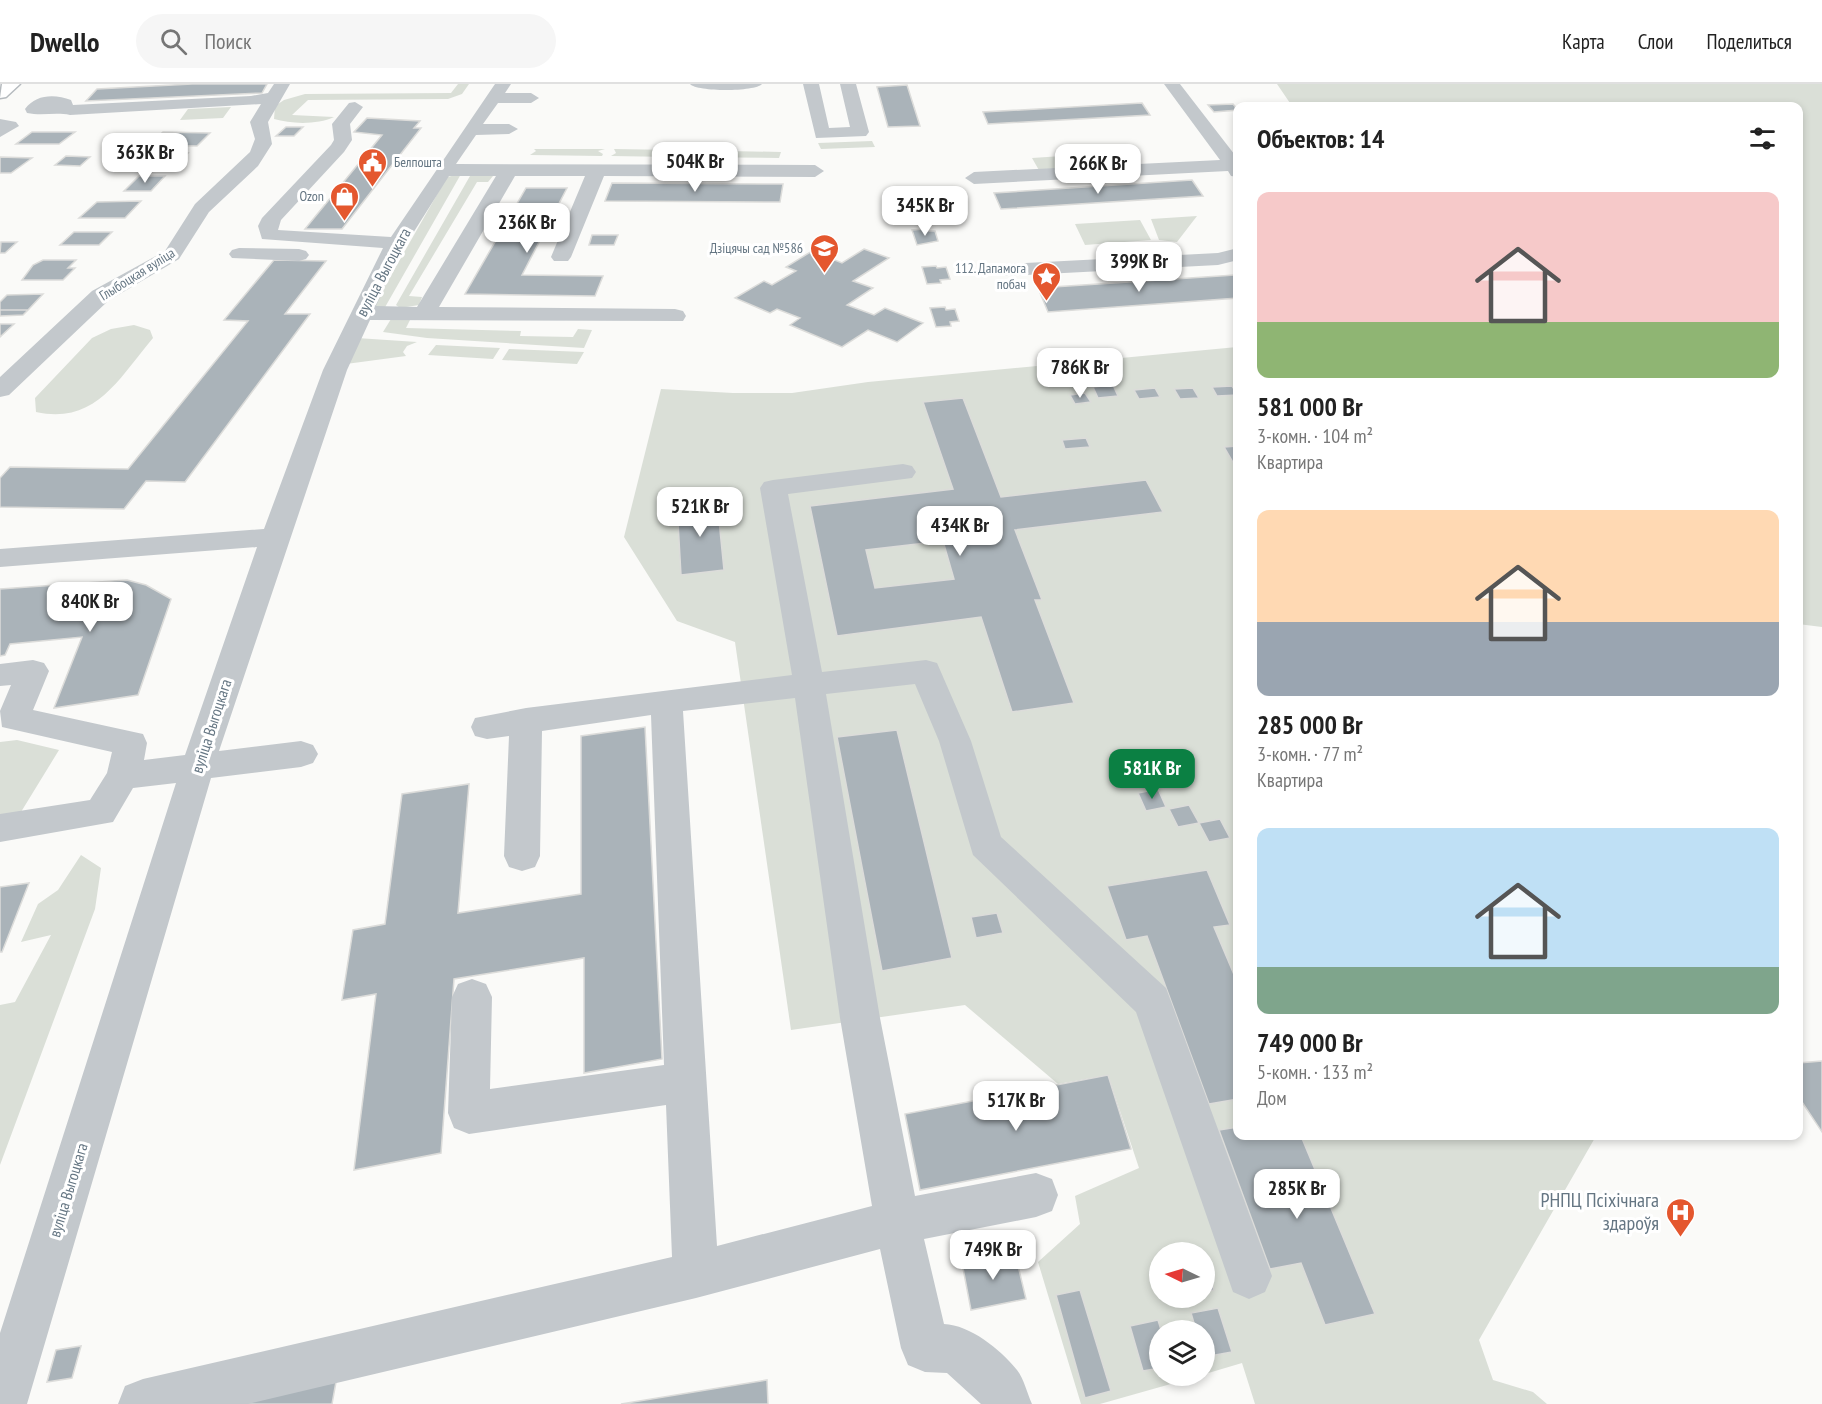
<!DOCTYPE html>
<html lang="ru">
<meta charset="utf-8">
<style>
body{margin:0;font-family:"PT Sans Narrow",sans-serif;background:#f6f6f6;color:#222;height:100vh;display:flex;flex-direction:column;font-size:22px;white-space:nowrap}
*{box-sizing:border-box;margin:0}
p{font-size:20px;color:#767676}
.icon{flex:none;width:33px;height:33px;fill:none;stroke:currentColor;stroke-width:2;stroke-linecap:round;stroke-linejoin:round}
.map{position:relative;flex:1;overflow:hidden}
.panel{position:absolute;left:1233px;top:18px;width:570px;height:1038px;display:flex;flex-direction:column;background:#fff;border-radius:12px;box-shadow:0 3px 9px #0003}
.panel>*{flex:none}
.needle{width:39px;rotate:275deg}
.fabs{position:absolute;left:1149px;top:1158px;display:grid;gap:12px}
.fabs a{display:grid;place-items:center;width:66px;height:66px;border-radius:50%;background:#fff;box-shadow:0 3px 9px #0003;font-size:30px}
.price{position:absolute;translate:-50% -51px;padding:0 14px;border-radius:12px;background:#fff;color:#222;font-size:20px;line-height:39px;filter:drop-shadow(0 2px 3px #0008)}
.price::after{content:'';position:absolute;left:50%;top:36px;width:18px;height:14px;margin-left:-9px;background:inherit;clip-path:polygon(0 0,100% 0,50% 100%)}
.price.current{background:#0b8043;color:#fff}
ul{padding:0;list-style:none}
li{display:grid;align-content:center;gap:12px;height:318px;padding:0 24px}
li span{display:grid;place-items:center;height:186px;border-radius:12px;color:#555}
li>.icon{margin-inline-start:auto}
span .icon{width:108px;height:108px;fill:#fffc;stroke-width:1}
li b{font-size:26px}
h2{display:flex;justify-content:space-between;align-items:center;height:72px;padding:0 24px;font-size:26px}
header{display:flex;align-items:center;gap:36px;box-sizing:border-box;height:84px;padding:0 30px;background:#fff;border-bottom:2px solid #e0e0e0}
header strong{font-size:28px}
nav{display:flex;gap:33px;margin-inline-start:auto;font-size:21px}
.search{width:420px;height:54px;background:#f6f6f6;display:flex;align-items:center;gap:15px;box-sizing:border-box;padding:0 21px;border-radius:33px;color:#767676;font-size:22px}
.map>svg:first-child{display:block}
.green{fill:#dadfd7;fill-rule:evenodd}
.building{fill:#aab3b9;stroke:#dcdcda;stroke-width:1.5;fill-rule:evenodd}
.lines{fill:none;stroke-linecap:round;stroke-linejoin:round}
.major-casing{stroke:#b5babe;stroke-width:3}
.minor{fill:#c3c8cc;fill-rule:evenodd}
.major{fill:#fff;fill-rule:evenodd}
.labels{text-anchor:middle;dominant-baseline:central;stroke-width:6;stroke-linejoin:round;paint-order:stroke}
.far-poi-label{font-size:14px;fill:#657683;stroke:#fff;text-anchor:end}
.far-street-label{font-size:14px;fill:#657683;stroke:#fff}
.street-label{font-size:16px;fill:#657683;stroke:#fff}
.near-poi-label{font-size:20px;fill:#657683;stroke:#fff;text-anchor:end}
</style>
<header>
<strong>Dwello</strong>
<div class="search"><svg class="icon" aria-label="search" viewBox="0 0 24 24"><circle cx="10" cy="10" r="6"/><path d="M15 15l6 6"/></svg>Поиск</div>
<nav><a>Карта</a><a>Слои</a><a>Поделиться</a></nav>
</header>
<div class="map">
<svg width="1822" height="1320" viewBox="0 0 1822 1320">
<rect width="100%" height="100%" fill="#fafaf8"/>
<path class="green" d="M458 0H469L462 10 448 15 308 16 292 31 334 33C317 41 291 40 274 35L275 22 284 16 305 10 451 9Z
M1277 0H1822V543L1798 540V22H1292Z
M231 23 223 34 180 36 188 25Z
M872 57 875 63 821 65 818 59Z
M534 65H605L598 67 603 70 602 72 530 71 536 67Z
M614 65 676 66 670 69 673 73 611 72 616 69Z
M680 66 781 68 779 74 677 73 681 71Z
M1062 72 1070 85 1040 88 1032 74Z
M461 90 384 225 373 223 447 93Z
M470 92H493L488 98H477L409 212 422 213 419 221 400 224 396 221Z
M1197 132 1177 158 1159 156 1151 135Z
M1140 136 1151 156 1085 161 1075 140Z
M391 235 410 236 406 244 521 247 520 252 573 253 578 245 592 246 584 264 427 254 383 248Z
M134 241 150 246 153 254C119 294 96 341 36 328L35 314 92 254 111 245Z
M357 254 417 258 407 262 403 268 406 272 346 280Z
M436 261 500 264 493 275 428 271Z
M1237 263 1238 1052H1596L1479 1256 1493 1296 1533 1308 1547 1320H1255L1242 1279 1205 1290 1204 1246H1160V1292H1199L1100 1320H1081L1038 1178 1080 1140 1075 1112 1139 1084 1108 991 1058 1000 965 921 791 946 735 558 677 537 624 453 661 305 733 309H792L868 298ZM1160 1168H1204V1214H1160Z
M509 265 584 268 577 280 502 276Z
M17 656 59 666 21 728 0 731V658Z
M81 771 101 784 95 825 0 1081V921L15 918 51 851 21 858 38 820 58 806Z"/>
<path class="building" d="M192 0H267L262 9 86 17 97 5Z
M907 1 920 42 888 43 877 3Z
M1142 19 1150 31 988 40 983 28Z
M1233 20 1238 26 1214 28 1208 21Z
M367 34 420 37 414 44H421L342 145H305L382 51 354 48Z
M286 43H303L294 52H276Z
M32 48H75L59 60H16Z
M163 48 210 49 197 62 148 61Z
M155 69H188L169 87H135Z
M66 72 90 73 80 82 55 81Z
M0 73 32 74 11 89H0Z
M139 92H165L151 107H124Z
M1192 96 1203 112 1001 125 994 109Z
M612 99 783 100 780 118 605 117Z
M526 104H567L522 191 603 192 595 212 465 210Z
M914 106 923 108 926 117 906 121 901 107Z
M141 117 125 134H79L97 118Z
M925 145 926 147H935L938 157 917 161 912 146Z
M74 148H112L99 161H60Z
M592 151H618L614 161H589Z
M17 158 5 169H0L1 158Z
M864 165 889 174 853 197 873 204 847 221 874 231 885 224 923 239 897 258 868 246 842 263 790 241 800 234 777 225 770 229 735 214 764 197 772 201 796 187 786 183 812 167 842 179Z
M43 176H76L68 184H75L63 196H22L33 181Z
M274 176 326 177 285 230H310L185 398 146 397 124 425 0 423V394L10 383 128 385 248 237 224 236Z
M936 182 937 184 946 183 950 195 940 196 941 199 927 200 922 183Z
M1235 191H1238V214L1048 228 1038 204Z
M43 210 28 226H0V218L7 211Z
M945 223 946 226 955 225 959 237 950 238 951 242 936 243 930 224Z
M0 226H28L23 231 0 232Z
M0 240H14L0 253Z
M1113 301 1118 312 1098 314 1093 303Z
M1232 302 1238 311 1217 312 1212 303Z
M1155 304 1160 313 1139 315 1134 306Z
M1193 304 1199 314 1180 315 1174 305Z
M1085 309 1091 318 1075 320 1070 311Z
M963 314 1001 413 1146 396 1163 428 1015 446 1042 516H1035L1074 619 1012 628 981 533 837 552 810 422 953 405 923 318ZM943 457 954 495 875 504 866 466Z
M1086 354 1090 363 1065 365 1062 356Z
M1238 362V382H1235L1224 363Z
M717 416 724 486 681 491 677 421Z
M127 496 146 501 171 515 138 611 54 624 82 553 10 560 5 571 0 572V505Z
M645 643 662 975 584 989V874L454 895 441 1069 354 1086 376 910 342 916 353 846 385 840 402 710 469 700 458 829 581 810V652Z
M897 646 952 874 882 887 837 653Z
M1158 705 1166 723 1146 727 1138 709Z
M1189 721 1199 739 1178 743 1169 725Z
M1220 735 1230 754 1209 758 1199 739Z
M1207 786 1230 841 1214 843 1238 900V1015L1209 1020 1147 852 1126 856 1107 802Z
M29 799 2 868H0V803Z
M997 829 1003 849 976 854 971 833Z
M1822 977V1048L1798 1012V979Z
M1108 991 1131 1065 920 1106 905 1030Z
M1238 1043V1052H1301L1375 1230 1325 1241 1301 1179 1270 1185 1219 1046Z
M1015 1169 1026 1215 971 1226 962 1179Z
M1204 1175 1214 1206 1204 1208Z
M1080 1206 1111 1307 1085 1314 1056 1211Z
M1218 1224 1232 1268 1204 1273V1246H1196L1191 1229Z
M1158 1236 1161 1246 1160 1284 1143 1287 1130 1242Z
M81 1262 72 1294 47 1298 56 1266Z
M767 1296 768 1320H621Z
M336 1298 332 1320H223Z"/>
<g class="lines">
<defs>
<path id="major" d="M20 0 6 13 0 14 2 0Z"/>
</defs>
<use href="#major" class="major-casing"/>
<path class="minor" d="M274 0H290L268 38 272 60 258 82 209 128 179 175 108 217 9 311 0 313V293L92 207 165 167 195 120 250 68 255 55 250 38 261 20 70 31C56 28 42 32 27 29L25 25C36 10 55 10 71 16L73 21 251 12 268 9Z
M495 0H511L505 9H531L539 14 531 19H498L483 40H509L518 45 509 50 476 51 456 80 815 81 824 87 815 93 604 92 571 173 568 177H554L551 173 585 92H515L439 223 675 225 683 227 686 232 683 237 370 236 347 286 219 667 301 657 313 661 318 670 313 679 301 683 211 694 27 1320H0V1249L176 699 133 704 113 738 0 758V730L90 716 107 689 112 668 2 643 0 627 11 601 0 602V580L33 576 44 579 49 587 33 626 143 650 147 659 144 676 185 671 257 463 0 483V465L264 445 323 286 383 164 262 155 258 142 262 134 331 61 334 56 332 40 349 19 355 18 363 23 350 40 352 56 344 68 281 136 278 146 391 153ZM449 92H496L417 223 376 222 398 173Z
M690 0H762C755 8 697 8 690 0Z
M803 0H819L829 44 850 43 840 0H856L869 48 866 52 816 54Z
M1164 0H1180L1238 75V93L1231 92 1228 87 974 100 965 94 974 88 1220 76Z
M0 35 16 38 19 42 0 53Z
M239 164 299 165 306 167 309 171 306 175 299 177 232 174 229 170 232 166Z
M1238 164V176L1218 181 1005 192 998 190 994 186 998 182 1005 180 1218 169Z
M903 380 912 382 916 388 912 394 788 410 822 588 926 576 937 579 971 657 1001 753 1166 904 1272 1192 1265 1208 1249 1215 1233 1208 1136 928 973 771 939 657 915 600 826 610 880 934 915 1112 1036 1089 1052 1095 1058 1111 1052 1127 1036 1133 924 1155 944 1240C970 1241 1000 1265 1017 1286 1024 1295 1027 1309 1032 1320H981L947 1289 925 1288 908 1281 901 1264 880 1165 696 1214 248 1320H118L125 1302 143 1295 672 1173 666 1021 469 1050 454 1044 448 1029 452 913 458 900 472 895 486 900 492 913 490 1005 664 981 651 631 542 647 540 772 535 783 522 787 509 783 504 772 509 652 487 655 475 652 471 643 475 634 526 624 792 591 760 404 764 398 773 396ZM795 614 840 934 872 1122 717 1162 683 627Z"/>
<use href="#major" class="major"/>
</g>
<defs>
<symbol id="civic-pin" viewBox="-11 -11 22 30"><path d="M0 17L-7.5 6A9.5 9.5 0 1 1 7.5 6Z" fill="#e4572e" stroke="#fff"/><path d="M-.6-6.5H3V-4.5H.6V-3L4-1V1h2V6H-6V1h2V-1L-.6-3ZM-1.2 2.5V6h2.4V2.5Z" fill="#fff"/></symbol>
<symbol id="shop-pin" viewBox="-11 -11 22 30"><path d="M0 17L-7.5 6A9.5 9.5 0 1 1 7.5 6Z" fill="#e4572e" stroke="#fff"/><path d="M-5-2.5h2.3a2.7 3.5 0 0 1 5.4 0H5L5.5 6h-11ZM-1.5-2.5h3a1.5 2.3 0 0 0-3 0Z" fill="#fff"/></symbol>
<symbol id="school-pin" viewBox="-11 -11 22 30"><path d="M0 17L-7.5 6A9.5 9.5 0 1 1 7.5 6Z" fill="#e4572e" stroke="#fff"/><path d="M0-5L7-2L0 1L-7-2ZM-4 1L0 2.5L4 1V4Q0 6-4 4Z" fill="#fff"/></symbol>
<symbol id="sight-pin" viewBox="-11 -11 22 30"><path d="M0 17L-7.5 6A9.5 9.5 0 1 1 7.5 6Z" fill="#e4572e" stroke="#fff"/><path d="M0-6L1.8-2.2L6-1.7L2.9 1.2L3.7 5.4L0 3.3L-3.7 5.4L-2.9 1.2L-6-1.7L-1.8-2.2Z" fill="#fff"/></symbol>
<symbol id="hospital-pin" viewBox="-11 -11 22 30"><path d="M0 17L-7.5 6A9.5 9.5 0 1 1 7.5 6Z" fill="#e4572e" stroke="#fff"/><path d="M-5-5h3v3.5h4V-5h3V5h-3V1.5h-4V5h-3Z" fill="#fff"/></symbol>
</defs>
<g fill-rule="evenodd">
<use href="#civic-pin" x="356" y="62" width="33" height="45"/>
<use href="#shop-pin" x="328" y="96" width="33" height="45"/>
<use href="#school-pin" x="808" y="148" width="33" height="45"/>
<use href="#sight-pin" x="1030" y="176" width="33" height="45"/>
<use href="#hospital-pin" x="1664" y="1112" width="33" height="45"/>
</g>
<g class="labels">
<g class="far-poi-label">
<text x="394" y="78" text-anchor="start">Белпошта</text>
<text x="324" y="112">Ozon</text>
<text x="803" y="164">Дзіцячы сад №586</text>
<text x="1026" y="184">112. Дапамога<tspan x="1026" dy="16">побач</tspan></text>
</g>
<g class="far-street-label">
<text transform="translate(137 190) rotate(-32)">Глыбоцкая вуліца</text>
</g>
<g class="street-label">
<text transform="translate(383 188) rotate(-62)">вуліца Выгоцкага</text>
<text transform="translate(211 642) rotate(-72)">вуліца Выгоцкага</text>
<text transform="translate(68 1106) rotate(-73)">вуліца Выгоцкага</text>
</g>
<g class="near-poi-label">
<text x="1659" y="1116">РНПЦ Псіхічнага<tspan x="1659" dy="23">здароўя</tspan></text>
</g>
</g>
</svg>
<div class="fabs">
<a><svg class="needle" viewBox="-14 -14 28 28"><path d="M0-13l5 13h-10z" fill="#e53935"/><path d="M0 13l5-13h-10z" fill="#767676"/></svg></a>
<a><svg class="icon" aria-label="layers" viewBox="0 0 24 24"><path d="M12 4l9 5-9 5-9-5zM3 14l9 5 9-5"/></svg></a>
</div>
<b class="price" style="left:145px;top:100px">363K Br</b>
<b class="price" style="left:695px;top:109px">504K Br</b>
<b class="price" style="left:1098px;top:111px">266K Br</b>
<b class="price" style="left:925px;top:153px">345K Br</b>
<b class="price" style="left:527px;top:170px">236K Br</b>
<b class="price" style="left:1139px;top:209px">399K Br</b>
<b class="price" style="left:1080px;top:315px">786K Br</b>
<b class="price" style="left:700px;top:454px">521K Br</b>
<b class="price" style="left:960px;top:473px">434K Br</b>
<b class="price" style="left:90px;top:549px">840K Br</b>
<b class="price current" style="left:1152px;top:716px">581K Br</b>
<b class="price" style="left:1016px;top:1048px">517K Br</b>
<b class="price" style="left:1297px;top:1136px">285K Br</b>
<b class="price" style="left:993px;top:1197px">749K Br</b>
<section class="panel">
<h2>Объектов: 14<svg class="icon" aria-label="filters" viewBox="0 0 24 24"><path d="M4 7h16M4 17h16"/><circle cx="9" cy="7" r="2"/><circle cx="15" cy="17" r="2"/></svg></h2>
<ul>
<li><span style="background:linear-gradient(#f6c9c9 70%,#8fb573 0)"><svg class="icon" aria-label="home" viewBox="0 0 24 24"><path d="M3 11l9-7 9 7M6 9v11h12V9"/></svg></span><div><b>581 000 Br</b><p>3-комн. · 104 m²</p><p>Квартира</p></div></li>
<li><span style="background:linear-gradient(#ffd9b3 60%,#9aa5b1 0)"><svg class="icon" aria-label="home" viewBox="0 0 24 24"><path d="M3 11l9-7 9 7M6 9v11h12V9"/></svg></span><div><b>285 000 Br</b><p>3-комн. · 77 m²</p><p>Квартира</p></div></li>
<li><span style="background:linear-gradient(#bfe0f5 75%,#7fa58c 0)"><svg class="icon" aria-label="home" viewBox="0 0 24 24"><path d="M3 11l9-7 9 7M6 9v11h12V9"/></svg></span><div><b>749 000 Br</b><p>5-комн. · 133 m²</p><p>Дом</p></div></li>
</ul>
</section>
</div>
